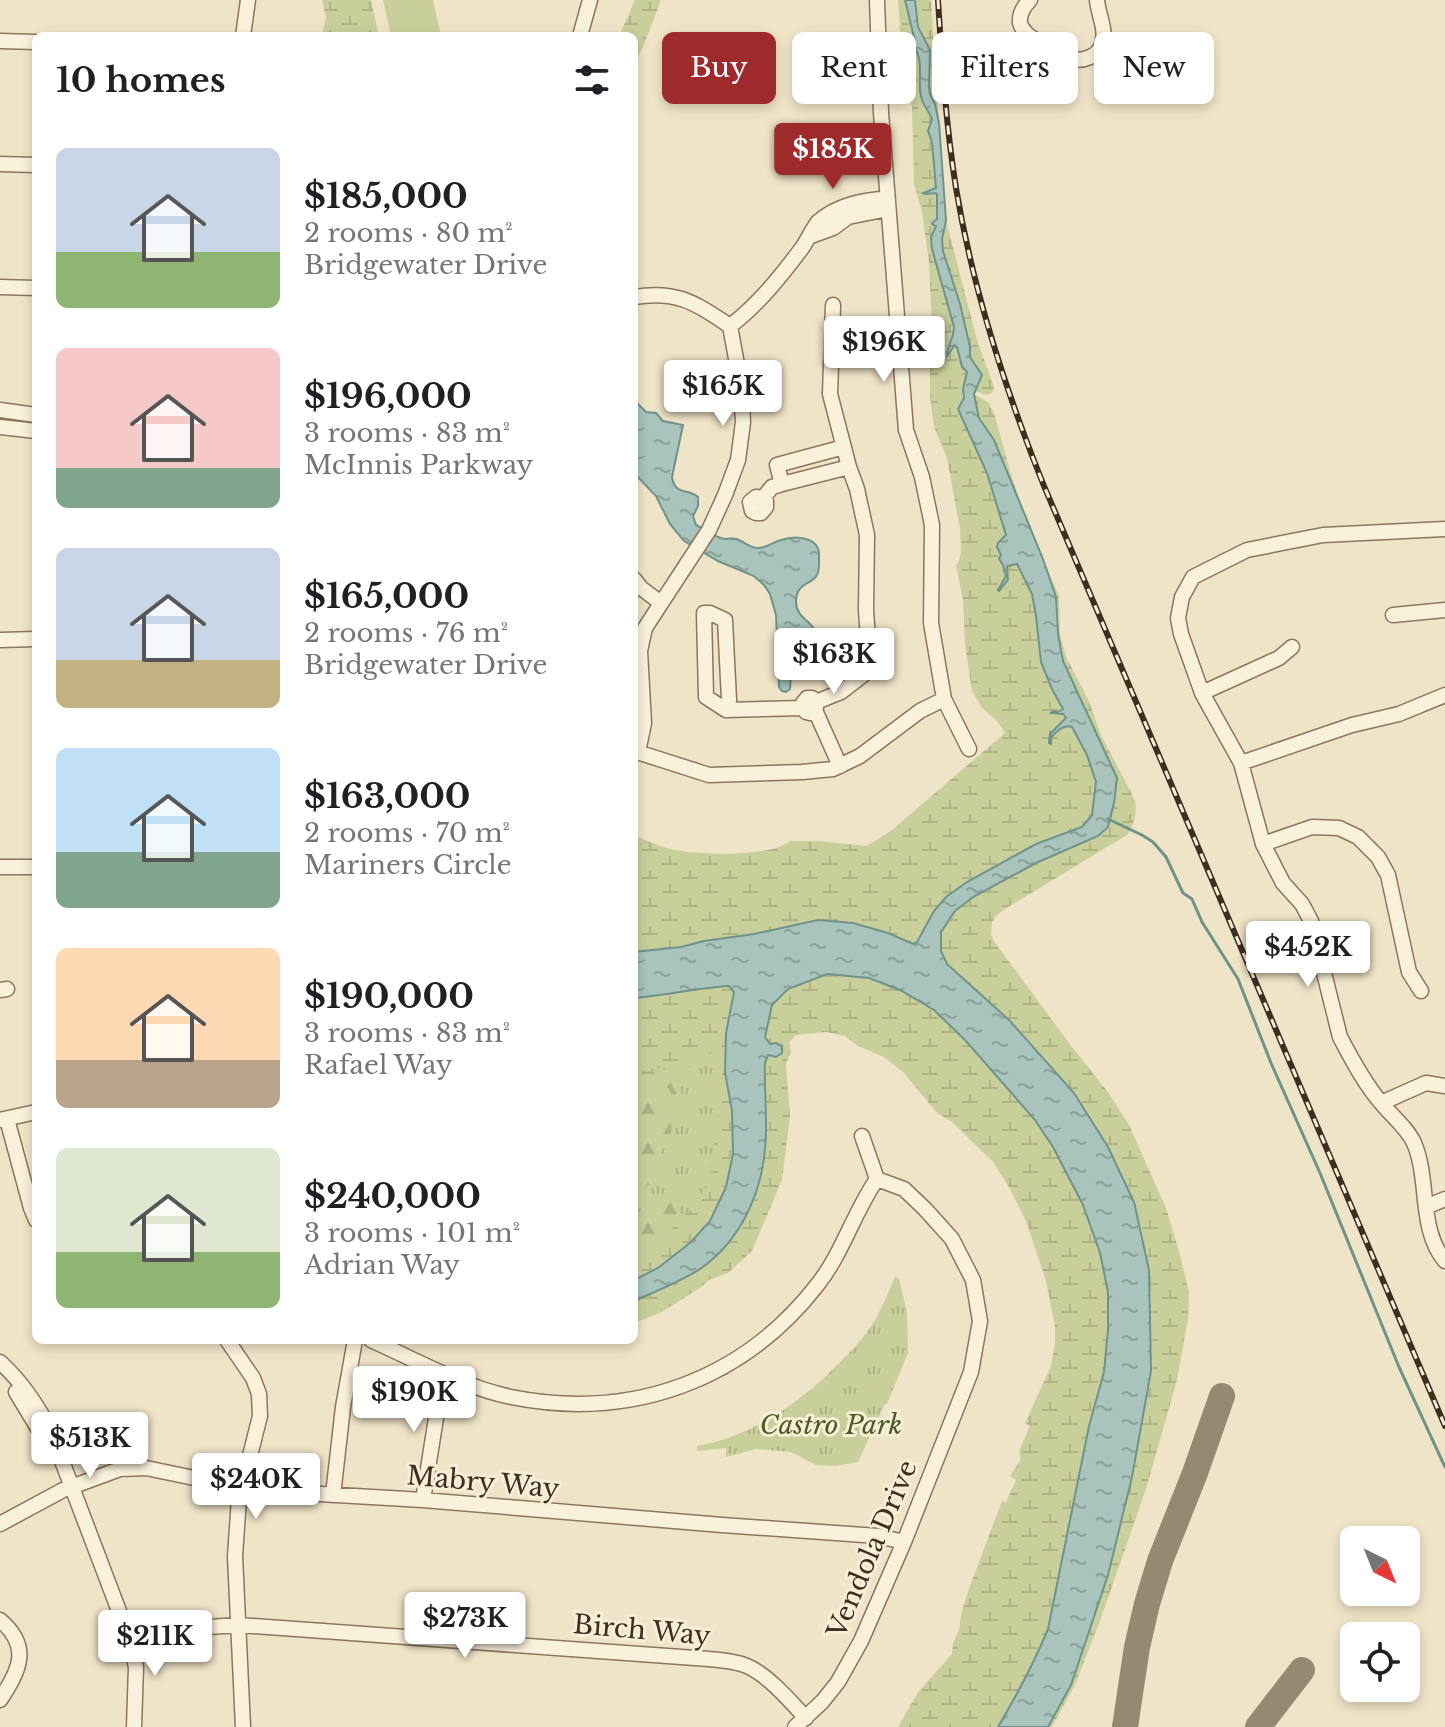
<!DOCTYPE html>
<meta charset="utf-8">
<style>
body{margin:0;font-family:"Libre Baskerville",serif;background:#f2f2f2;color:#202124;height:100vh;display:flex;flex-direction:column;font-size:30px;white-space:nowrap}
*{box-sizing:border-box;margin:0}
p{font-size:26px;color:#757577}
.icon{flex:none;width:44px;height:44px;fill:none;stroke:currentColor;stroke-width:2;stroke-linecap:round;stroke-linejoin:round}
.map{position:relative;flex:1;overflow:hidden}
.drawer{position:absolute;left:32px;top:32px;width:606px;height:1312px;display:flex;flex-direction:column;background:#fff;border-radius:12px;box-shadow:0 4px 12px #0003}
.drawer>*{flex:none}
.guide{position:absolute;left:662px;top:32px;width:662px;height:72px;display:flex;gap:16px}
.needle{width:52px;rotate:137deg}
.buttons{position:absolute;left:1340px;top:1526px;display:grid;gap:16px}
.buttons a{display:grid;place-items:center;width:80px;height:80px;border-radius:12px;background:#fff;box-shadow:0 4px 12px #0003;font-size:40px}
.price{position:absolute;translate:-50% -68px;padding:0 18px;border-radius:8px;background:#fff;color:#222;font-size:26px;line-height:52px;filter:drop-shadow(0 2px 4px #0008)}
.price::after{content:'';position:absolute;left:50%;top:48px;width:24px;height:18px;margin-left:-12px;background:inherit;clip-path:polygon(0 0,100% 0,50% 100%)}
.price.active{background:#9e2a2b;color:#fff}
ul{padding:0;list-style:none}
li{display:flex;align-items:center;gap:24px;height:200px;padding:0 24px}
li span{display:grid;place-items:center;flex:none;width:224px;height:160px;border-radius:12px;color:#555}
li>.icon{margin-inline-start:auto}
span .icon{width:96px;height:96px;fill:#fffc;stroke-width:1}
li b{font-size:34px}
h2{display:flex;justify-content:space-between;align-items:center;height:96px;padding:0 24px;font-size:34px}
.tag{padding:0 28px;border-radius:12px;background:#fff;box-shadow:0 4px 12px #0003;font-size:28px;line-height:72px}
.tag.active{background:#9e2a2b;color:#fff}
.map>svg:first-child{display:block}
.grass{fill:url(#grass-tufts)}
.forest{fill:url(#forest-firs)}
.wetland{fill:url(#wetland-marsh)}
.pitch{fill:#c9cf9b}
.water{fill:url(#water-ripples);stroke:#6f938a;stroke-width:2}
.lines{fill:none;stroke-linecap:round;stroke-linejoin:round}
.stream{stroke:#6f938a;stroke-width:3}
.taxiway{stroke:#968974;stroke-width:26}
.minor-casing{stroke:#8d765c;stroke-width:17}
.minor{stroke:#faf1dc;stroke-width:14}
.rail-casing{stroke:#3d2e20;stroke-width:6}
.rail{stroke:#f7eed8;stroke-width:3;stroke-dasharray:9;stroke-linecap:butt}
.labels{text-anchor:middle;dominant-baseline:central;stroke-width:6;stroke-linejoin:round;paint-order:stroke}
.park-label{font-size:26px;font-style:italic;fill:#4d5a26;stroke:#f7eed8}
.street-label{font-size:26px;fill:#3d2e20;stroke:#f7eed8}
</style>
<div class="map">
<svg width="1445" height="1727" viewBox="0 0 1445 1727">
<defs>
<pattern id="grass-tufts" width="24" height="20" patternUnits="userSpaceOnUse" patternTransform="scale(2)"><rect width="24" height="20" fill="#c9cf9b"/><path d="M3 7l-1-3M5 7V3M7 7l1-3M15 17l-1-3M17 17v-4M19 17l1-3" fill="none" stroke="#aeb285"/></pattern>
<pattern id="forest-firs" width="22" height="20" patternUnits="userSpaceOnUse" patternTransform="scale(2)"><rect width="22" height="20" fill="#c9cf9b"/><path d="M5 1l3.5 6h-7zM16 11l3.5 6h-7z" fill="#aeb285"/></pattern>
<pattern id="wetland-marsh" width="20" height="14" patternUnits="userSpaceOnUse" patternTransform="scale(2)"><rect width="20" height="14" fill="#c9cf9b"/><path d="M1 5h8M5 5V1M11 12h8M15 12V8" fill="none" stroke="#aeb285"/></pattern>
<pattern id="water-ripples" width="26" height="14" patternUnits="userSpaceOnUse" patternTransform="scale(2)"><rect width="26" height="14" fill="#a9c4bc"/><path d="M2 4q2-2 4 0t4 0M15 11q2-2 4 0t4 0" fill="none" stroke="#8ba098"/></pattern>
</defs>
<rect width="100%" height="100%" fill="#f0e4c8"/>
<path class="grass" d="M634 971 760 981 762 1172 634 1288Z
M895 1277 899 1278 907 1313 908 1353 887 1404H885L858 1462 835 1466 816 1465 791 1452 756 1449 726 1457V1448L697 1451V1446C754 1436 803 1401 842 1360 851 1351 860 1342 867 1332 879 1316 887 1295 895 1277Z"/>
<path class="forest" d="M661 1068 674 1076 682 1094 680 1101 673 1097 668 1088 662 1089 659 1095C669 1109 677 1127 667 1143 663 1148 657 1152 657 1159 657 1162 659 1168 660 1171L651 1183 634 1197V1069L647 1072Z
M681 1188 686 1194 675 1225 657 1244 634 1256V1215L639 1212 652 1218 669 1195Z"/>
<path class="wetland" d="M322 0H371L379 36H322L326 17Z
M635 0H661L645 42 634 66V36H619Z
M898 0H905L920 60 921 98 932 119 928 131 932 142 937 195V220L931 236 932 249 954 327 958 357 967 372 963 389 964 398 958 409 987 473 1006 536 998 543 997 547 1001 555 1010 564H1017L1032 594 1036 616 1041 662 1052 689 1087 755 1096 782 1092 815 1082 827 1036 844 967 882 934 911 916 942 913 944 818 920 754 934 704 941 681 947 634 952V835C646 840 658 846 670 849 695 855 771 858 790 841H819L867 846 892 830 1005 733 997 721 982 708 972 691 965 644 963 600 956 565 959 561 961 552 960 529 947 458 934 427 930 397V368L933 345 929 263 922 212 914 184 912 107 903 73Z
M915 0H931L939 123 935 104 930 94 929 87 930 50 918 27Z
M946 220 977 340 994 387 992 393 986 395 975 391 982 375 970 357V347L960 304 943 251 942 239Z
M974 394 988 402 994 413 1011 474 1025 517 994 440 980 419Z
M1043 559 1059 596 1060 635 1067 659 1088 699 1101 735 1135 800C1137 814 1135 823 1127 835L1005 909 996 916 992 922 991 935 994 941 1069 1043 1108 1092 1129 1125 1166 1208 1179 1251 1189 1292 1188 1319 1177 1380 1146 1489 1100 1621 1075 1685 1052 1727H1048L1071 1685 1134 1202 1108 1147 1074 1093 947 964 941 951V932L955 911 973 897 1036 863 1098 836 1108 827 1114 803 1117 778 1063 661 1058 634 1056 597Z
M827 974 869 978 900 990 934 1010 966 1041 1035 1120 1053 1147 1083 1205 1100 1253 1108 1292V1329L1104 1372 1089 1428 1048 1629C1034 1663 1017 1695 998 1727H898L918 1692 952 1654 953 1643 959 1630 962 1610 970 1586 1002 1501 1006 1502 1016 1480 1010 1476 1021 1459 1019 1451 1030 1426 1025 1423 1051 1366 1055 1343V1326L1046 1281 1026 1221 1010 1189 993 1162 952 1122 937 1113 904 1073 884 1057 858 1046 845 1036 826 1032 796 1035 789 1042 791 1051 786 1064 790 1116 782 1180 752 1251 728 1273 709 1280 700 1288 660 1313 634 1323V1301L699 1270 725 1248 742 1224 761 1178 765 1064 768 1055 776 1057 782 1053V1046L771 1045 765 1037 772 1005 788 989Z
M729 986 734 992C731 1006 727 1020 726 1034 723 1062 730 1086 732 1113 737 1195 709 1245 634 1280V1256L657 1244 689 1211C691 1210 693 1210 695 1209 697 1208 710 1180 711 1176 711 1172 710 1167 711 1163 715 1141 718 1118 719 1095 721 1080 720 1066 721 1052L717 1049 696 1064 685 1069 670 1064 634 1062V998C666 995 697 988 729 986Z"/>
<path class="pitch" d="M383 0H433L441 36H391Z"/>
<path class="water" d="M905 0H915L918 27 930 50 929 87 930 94 935 104 939 123 946 220 942 239 943 251 960 304 970 347V357L982 375 974 394 979 418 994 440 1043 559 1056 597 1058 634 1063 661 1117 778 1114 803 1108 827 1098 836 1036 863 973 897 955 911 941 932V951L947 964 1009 1020 1074 1093 1108 1147 1134 1202 1149 1270 1151 1371 1132 1477 1108 1575 1071 1685 1048 1727H998C1017 1695 1034 1663 1048 1629L1089 1426 1104 1372 1108 1329V1292L1100 1253 1083 1205 1053 1147 1035 1120 966 1041 934 1010 900 990 869 978 827 974 788 989 772 1005 765 1037 770 1044 776 1043 782 1046V1053L776 1057 768 1055 765 1063C764 1092 768 1121 765 1149 761 1196 739 1242 700 1269 680 1282 656 1291 634 1301V1280L658 1268 691 1242 710 1221 726 1187 733 1154 732 1111 725 1072 726 1033 734 992 729 986C697 988 666 995 634 998V952L681 947 704 941 754 934 818 920 853 923 888 933 913 944 917 942 934 911 946 897 967 882 1036 844 1082 827 1092 815 1096 782 1087 755 1072 727C1064 724 1055 732 1051 738V744L1049 743 1050 734 1066 718 1063 714 1051 713 1053 711 1058 712 1063 709 1052 689 1041 662 1036 616 1032 594 1017 564 1007 566 1008 580 999 591 998 590 1006 576 1003 565 999 559 1001 555 997 547 998 543 1006 535 987 473 958 409 964 398 963 389 967 372 962 367 957 347 954 346 947 356C947 345 954 339 954 327L932 249 931 237 936 226 933 225 932 223 937 219V195L936 193 925 194 923 193 936 188 932 142 928 131 932 119C929 111 922 104 921 96 917 79 925 60 913 46L915 41Z
M634 395 636 402 646 412 656 413 663 421 683 425 672 477C675 496 688 488 698 497V506L693 516 696 525C704 529 714 537 724 539 727 539 733 538 736 539 744 541 749 548 758 548 767 548 773 542 781 540 796 535 820 537 819 556 819 562 820 570 817 575 812 585 796 582 796 602 796 620 817 621 816 638 815 652 800 654 794 665 790 672 791 681 790 689L786 692 782 691 779 687 776 615 770 594 764 585 754 576 718 561 684 541 670 524 656 496 634 473Z"/>
<g class="lines">
<path class="stream" d="M1108 819 1142 835 1153 842 1166 857 1183 893 1192 899 1202 922 1238 979 1271 1063 1320 1173 1399 1367 1445 1467"/>
<path class="taxiway" d="M1125 1727 1137 1647 1147 1604 1160 1561 1195 1473 1222 1396
M1258 1727 1302 1670"/>
<defs>
<path id="minor" d="M877 0 881 113 906 430 922 477 932 525 931 623 944 699 969 749
M1030 0C1024 6 1019 14 1020 23 1021 27 1024 31 1027 34 1031 38 1065 58 1071 59 1083 62 1099 56 1102 44 1107 30 1098 14 1097 0
M243 36 248 0
M580 36 590 0
M0 41 36 42
M0 164 36 165
M811 236 833 228 848 217 888 209
M0 287 36 288
M634 297C678 290 695 303 730 326
M730 326C758 305 781 276 802 248 807 241 813 228 818 222 836 206 864 199 888 199
M0 410 36 415
M0 427 36 431
M782 484 777 465 844 447
M763 498 766 501V507L761 513H756L752 511 750 502 756 497 763 498 772 487 782 484 849 467
M1445 529 1323 535 1247 550 1193 577 1182 597 1178 618 1181 634 1202 693 1241 763 1263 844 1283 883 1302 904 1311 921 1340 1037C1352 1060 1366 1086 1383 1105 1393 1117 1408 1129 1414 1143 1430 1180 1418 1229 1445 1261
M634 579 641 588 661 603
M1393 615 1445 610
M0 640 36 639
M1202 693 1279 658 1292 647
M816 702 841 692 867 672 870 667 866 610 867 535 857 489 849 467 830 394 833 305
M726 710 729 700 725 620 710 613H704L706 697 726 710 803 708 806 712 810 713 816 708V702L812 698H807L803 703V708
M815 710 840 766
M634 751 709 775 802 772 833 769 860 756 920 711 944 699
M638 752 644 723 640 651 645 628 709 530 725 495 738 460 743 422 741 386 730 326
M1241 763 1352 725 1399 714 1445 695
M1263 844 1312 827 1339 828 1358 837 1378 857 1388 875 1409 972 1421 991
M0 867H36
M0 990 7 989
M1381 1103 1426 1083 1445 1086
M7 1119 31 1208 36 1220
M0 1120 36 1112
M1426 1207 1445 1199
M227 1340 253 1378 259 1394 260 1416 239 1499 235 1556 243 1727
M371 1340C416 1360 463 1387 511 1397 631 1421 743 1381 818 1284 843 1252 854 1212 877 1179
M0 1362C22 1382 38 1406 51 1432L127 1632 136 1667 134 1727
M16 1392 45 1440
M333 1495 343 1407 355 1340
M423 1500 443 1374
M0 1524 63 1490 120 1469 146 1468 252 1490 423 1500 722 1525 878 1536 904 1542
M0 1620C32 1647 19 1671 0 1700
M118 1633 239 1625 709 1659C721 1660 736 1661 747 1666 768 1675 791 1702 806 1718
M795 1727 822 1702 838 1682 861 1641 904 1542 971 1372 980 1321 973 1280 952 1239 925 1209 904 1189 877 1179 862 1136"/>
</defs>
<use href="#minor" class="minor-casing"/>
<use href="#minor" class="minor"/>
<defs>
<path id="rail" d="M938 0C942 63 946 126 956 188 973 291 1005 389 1044 486L1445 1426"/>
</defs>
<use href="#rail" class="rail-casing"/>
<use href="#rail" class="rail"/>
</g>
<g class="labels">
<g class="park-label">
<text x="831" y="1425">Castro Park</text>
</g>
<g class="street-label">
<text transform="translate(483 1482) rotate(5)">Mabry Way</text>
<text transform="translate(872 1549) rotate(-67)">Vendola Drive</text>
<text transform="translate(642 1630) rotate(5)">Birch Way</text>
</g>
</g>
</svg>
<div class="buttons">
<a><svg class="needle" viewBox="-14 -14 28 28"><path d="M0-13l5 13h-10z" fill="#e53935"/><path d="M0 13l5-13h-10z" fill="#757577"/></svg></a>
<a><svg class="icon" aria-label="locate" viewBox="0 0 24 24"><circle cx="12" cy="12" r="6"/><path d="M12 2v4M12 18v4M2 12h4M18 12h4"/></svg></a>
</div>
<b class="price active" style="left:833px;top:191px">$185K</b>
<b class="price" style="left:884px;top:384px">$196K</b>
<b class="price" style="left:723px;top:428px">$165K</b>
<b class="price" style="left:834px;top:696px">$163K</b>
<b class="price" style="left:1308px;top:989px">$452K</b>
<b class="price" style="left:414px;top:1434px">$190K</b>
<b class="price" style="left:90px;top:1480px">$513K</b>
<b class="price" style="left:256px;top:1521px">$240K</b>
<b class="price" style="left:465px;top:1660px">$273K</b>
<b class="price" style="left:155px;top:1678px">$211K</b>
<div class="guide">
<a class="tag active">Buy</a>
<a class="tag">Rent</a>
<a class="tag">Filters</a>
<a class="tag">New</a>
</div>
<section class="drawer">
<h2>10 homes<svg class="icon" aria-label="filters" viewBox="0 0 24 24"><path d="M4 7h16M4 17h16"/><circle cx="9" cy="7" r="2"/><circle cx="15" cy="17" r="2"/></svg></h2>
<ul>
<li><span style="background:linear-gradient(#c9d6e8 65%,#8fb573 0)"><svg class="icon" aria-label="home" viewBox="0 0 24 24"><path d="M3 11l9-7 9 7M6 9v11h12V9"/></svg></span><div><b>$185,000</b><p>2 rooms · 80 m²</p><p>Bridgewater Drive</p></div></li>
<li><span style="background:linear-gradient(#f6c9c9 75%,#7fa58c 0)"><svg class="icon" aria-label="home" viewBox="0 0 24 24"><path d="M3 11l9-7 9 7M6 9v11h12V9"/></svg></span><div><b>$196,000</b><p>3 rooms · 83 m²</p><p>McInnis Parkway</p></div></li>
<li><span style="background:linear-gradient(#c9d6e8 70%,#c2b280 0)"><svg class="icon" aria-label="home" viewBox="0 0 24 24"><path d="M3 11l9-7 9 7M6 9v11h12V9"/></svg></span><div><b>$165,000</b><p>2 rooms · 76 m²</p><p>Bridgewater Drive</p></div></li>
<li><span style="background:linear-gradient(#bfe0f5 65%,#7fa58c 0)"><svg class="icon" aria-label="home" viewBox="0 0 24 24"><path d="M3 11l9-7 9 7M6 9v11h12V9"/></svg></span><div><b>$163,000</b><p>2 rooms · 70 m²</p><p>Mariners Circle</p></div></li>
<li><span style="background:linear-gradient(#ffd9b3 70%,#b9a48a 0)"><svg class="icon" aria-label="home" viewBox="0 0 24 24"><path d="M3 11l9-7 9 7M6 9v11h12V9"/></svg></span><div><b>$190,000</b><p>3 rooms · 83 m²</p><p>Rafael Way</p></div></li>
<li><span style="background:linear-gradient(#dfe7d0 65%,#8fb573 0)"><svg class="icon" aria-label="home" viewBox="0 0 24 24"><path d="M3 11l9-7 9 7M6 9v11h12V9"/></svg></span><div><b>$240,000</b><p>3 rooms · 101 m²</p><p>Adrian Way</p></div></li>
</ul>
</section>
</div>
